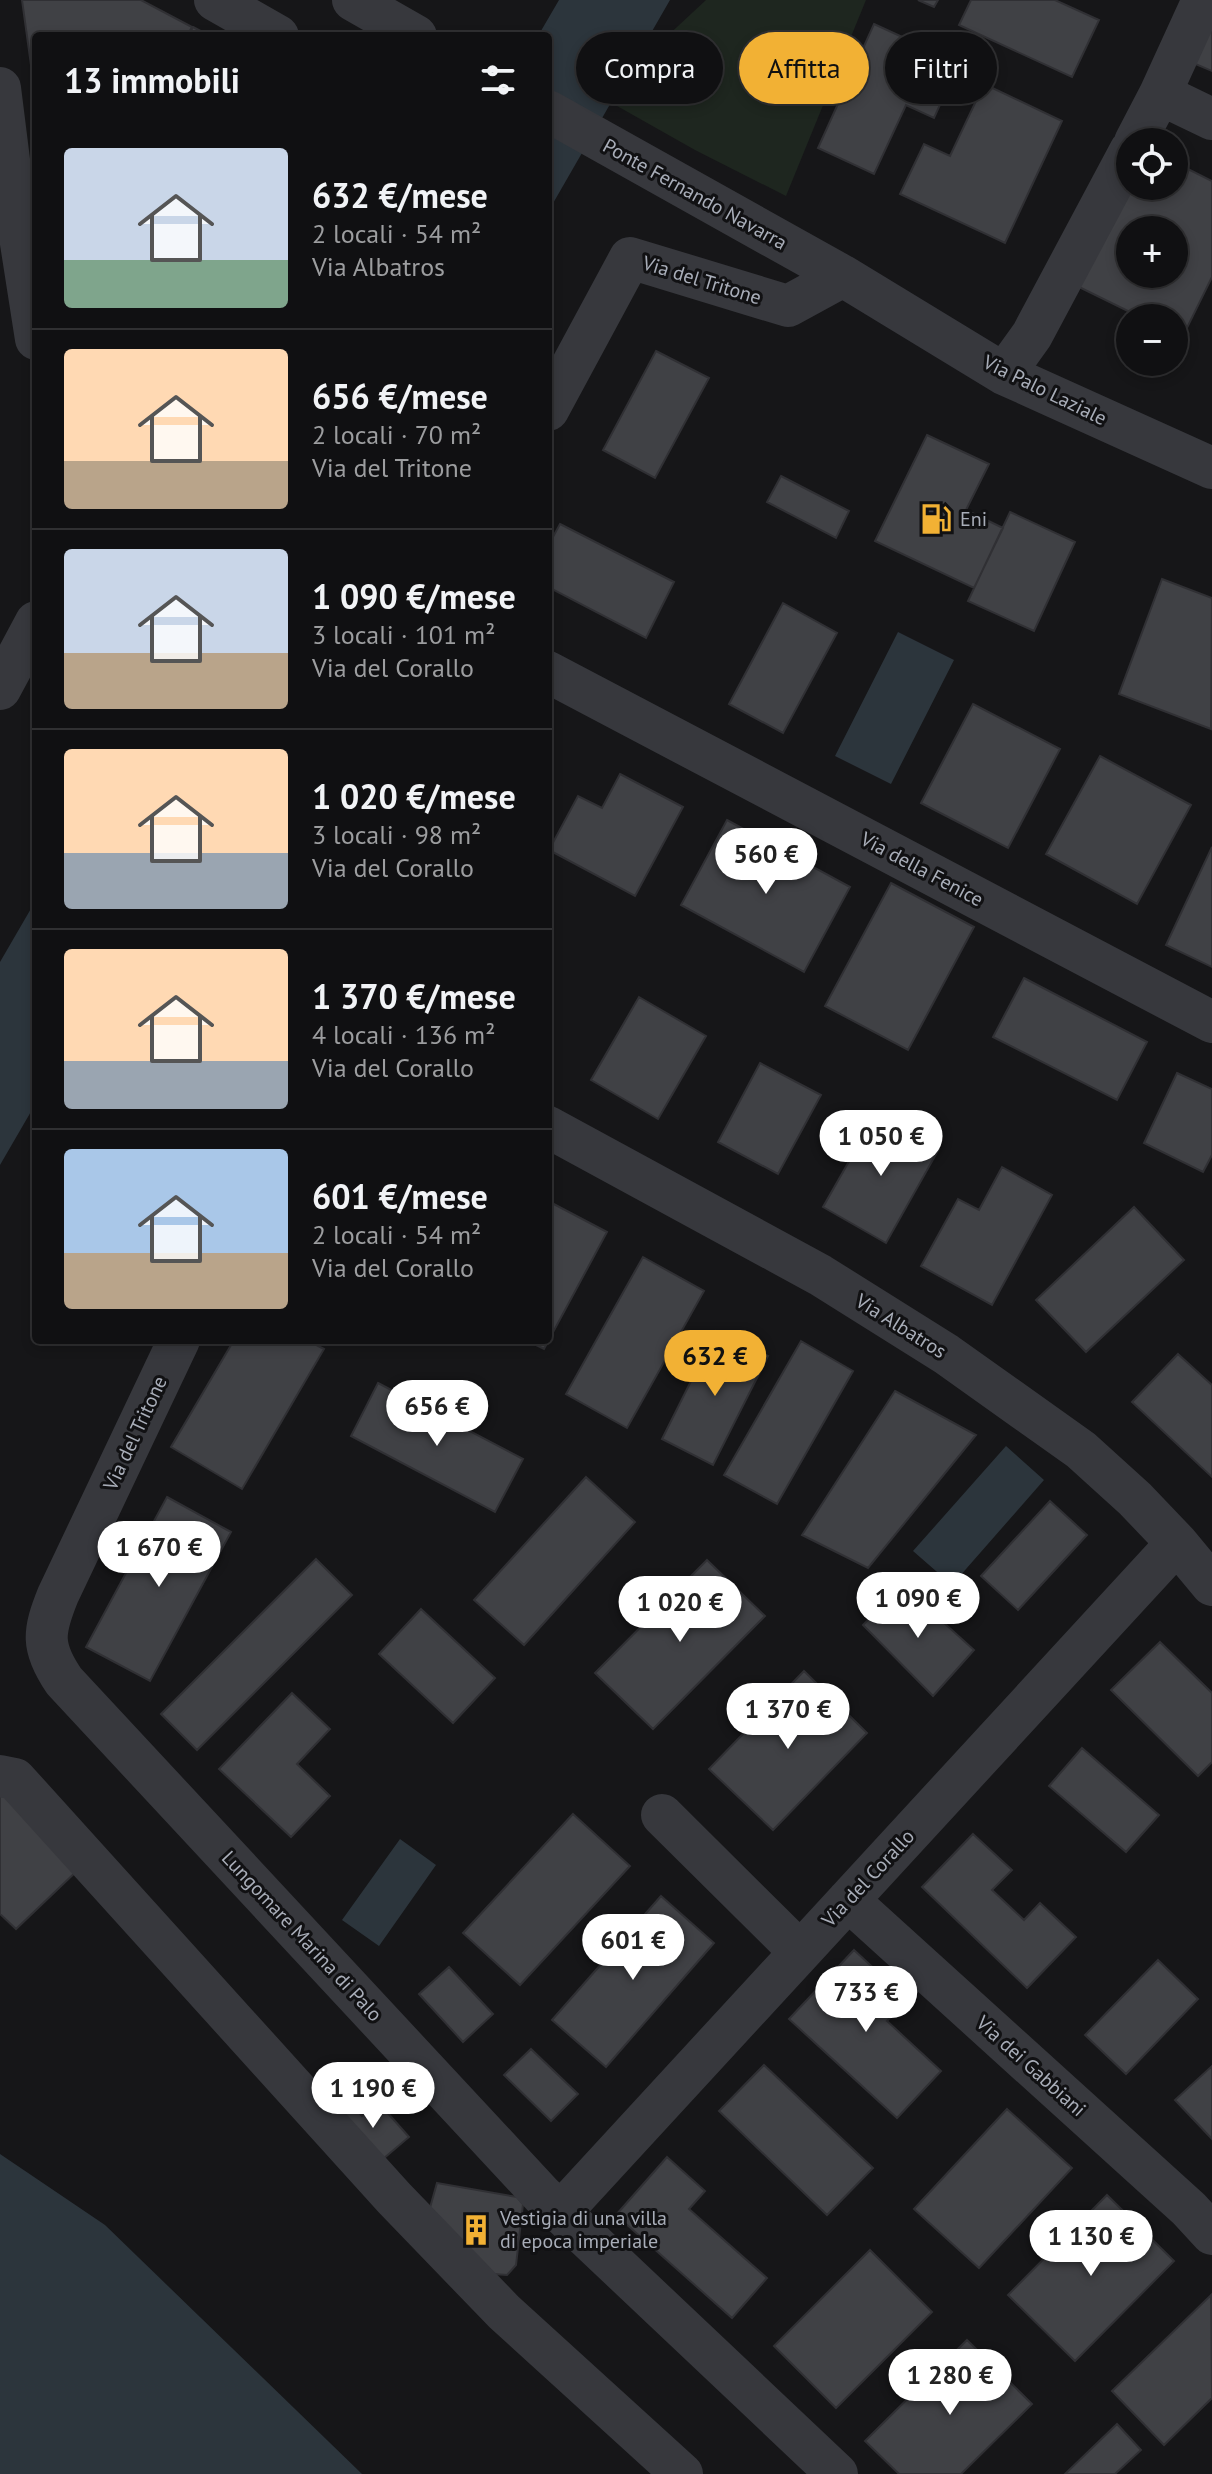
<!DOCTYPE html>
<html lang="it">
<meta charset="utf-8">
<style>
body{margin:0;font-family:"PT Sans",sans-serif;background:#19191b;color:#f1f3f6;height:100vh;display:flex;flex-direction:column;font-size:30px;white-space:nowrap}
*{box-sizing:border-box;margin:0}
p{font-size:26px;color:#9c9d9f}
.icon{flex:none;width:44px;height:44px;fill:none;stroke:currentColor;stroke-width:2;stroke-linecap:round;stroke-linejoin:round}
.map{position:relative;flex:1;overflow:hidden}
.details{position:absolute;left:32px;top:32px;width:520px;height:1312px;display:flex;flex-direction:column;background:#101012;border-radius:8px;box-shadow:0 4px 12px #0003,0 0 0 2px #303032}
.details>*{flex:none}
.banner{position:absolute;left:576px;top:32px;width:516px;height:72px;display:flex;gap:16px}
.tools{position:absolute;left:1116px;top:128px;display:grid;gap:16px}
.tools a{display:grid;place-items:center;width:72px;height:72px;border-radius:50%;background:#101012;box-shadow:0 4px 12px #0003,0 0 0 2px #303032;font-size:40px}
.price{position:absolute;translate:-50% -68px;padding:0 18px;border-radius:28px;background:#fff;color:#222;font-size:26px;line-height:52px;filter:drop-shadow(0 2px 4px #0008)}
.price::after{content:'';position:absolute;left:50%;top:48px;width:24px;height:18px;margin-left:-12px;background:inherit;clip-path:polygon(0 0,100% 0,50% 100%)}
.price.active{background:#f2b134;color:#111}
ul{padding:0;list-style:none}
li{display:flex;align-items:center;gap:24px;height:200px;padding:0 32px}
li+li{border-top:2px solid #303032}
li span{display:grid;place-items:center;flex:none;width:224px;height:160px;border-radius:8px;color:#555}
li>.icon{margin-inline-start:auto}
span .icon{width:96px;height:96px;fill:#fffc;stroke-width:1}
li b{font-size:34px}
h2{display:flex;justify-content:space-between;align-items:center;height:96px;padding:0 32px;font-size:34px}
.pill{padding:0 28px;border-radius:36px;background:#101012;box-shadow:0 4px 12px #0003,0 0 0 2px #303032;font-size:28px;line-height:72px}
.pill.active{background:#f2b134;color:#111}
.map>svg:first-child{display:block}
.green{fill:#1e261f}
.water{fill:#2c353c}
.building{fill:#404145;stroke:#303034;stroke-width:2;fill-rule:evenodd}
.lines{fill:none;stroke-linecap:round;stroke-linejoin:round}
.minor{stroke:#37383d;stroke-width:42}
.labels{text-anchor:middle;dominant-baseline:central;stroke-width:6;stroke-linejoin:round;paint-order:stroke}
.street-label{font-size:20px;fill:#a8adb8;stroke:#111113}
.poi-label{font-size:20px;fill:#a8adb8;stroke:#111113;text-anchor:start}
</style>
<div class="map">
<svg width="1212" height="2474" viewBox="0 0 1212 2474">
<rect width="100%" height="100%" fill="#161618"/>
<path class="green" d="M706 0H866L786 196 695 150 610 102 663 40Z"/>
<path class="water" d="M559 0H670L548 212V36H538Z
M898 632 954 660 891 784 835 756Z
M36 900V1103L0 1165V962Z
M1006 1446 1044 1480 952 1585 913 1551Z
M400 1839 436 1865 379 1946 342 1920Z
M0 2154 105 2225 362 2474H0Z"/>
<path class="building" d="M22 0H141L192 27 187 36H36V67L31 65Z
M918 0H938L934 7Z
M971 0H1055L1099 20 1072 77 959 25Z
M1212 19V71L1193 63Z
M874 24 959 63 934 118 906 105 874 174 818 148Z
M193 27 210 36H188Z
M984 84 1062 121 1005 243 900 194 924 144 950 156Z
M1174 162 1212 181V277L1182 338 1174 334V318H1142L1077 286 1130 186H1174ZM1130 230H1174V274H1130Z
M656 351 709 378 655 478 603 450Z
M927 435 989 464 966 510 1003 528 974 588 875 541Z
M781 476 849 511 836 538 767 502Z
M1010 512 1075 542 1034 631 968 601Z
M560 524 674 582 646 638 548 587V546Z
M1162 579 1212 598 1211 729 1119 694Z
M783 603 837 633 783 733 729 704Z
M973 704 1060 749 1008 848 921 803Z
M1100 756 1191 805 1137 904 1046 854Z
M620 774 683 807 635 896 549 850 578 796 602 808Z
M727 820 850 887 804 972 681 905Z
M1212 847V967L1166 945Z
M891 883 974 927 908 1050 825 1006Z
M1024 978 1147 1042 1117 1100 993 1037Z
M639 997 706 1036 658 1119 591 1080Z
M760 1063 821 1095 778 1174 718 1142Z
M1177 1073 1212 1089V1155L1203 1172 1144 1143Z
M876 1114 939 1149 886 1243 823 1207Z
M1002 1167 1052 1195 992 1305 921 1266 958 1199 979 1210Z
M548 1201 607 1232 544 1349 526 1340H548Z
M1134 1207 1184 1260 1086 1352 1036 1300Z
M643 1257 704 1291 627 1428 566 1394Z
M716 1331 768 1356 713 1465 662 1439Z
M234 1340H307L324 1349 242 1489 171 1447Z
M801 1341 853 1371 777 1504 724 1475Z
M1178 1354 1212 1385V1477L1132 1402Z
M378 1383 523 1459 495 1512 351 1436Z
M895 1391 976 1435 868 1568 802 1535Z
M586 1477 635 1522 524 1645 474 1600Z
M167 1497 231 1532 150 1681 86 1647Z
M1050 1501 1087 1535 1018 1610 981 1576Z
M316 1559 352 1595 197 1750 161 1714Z
M707 1560 765 1616 653 1729 595 1673Z
M902 1585 974 1650 933 1696 863 1625Z
M421 1609 495 1678 453 1723 379 1654Z
M1160 1642 1212 1693V1762L1198 1776 1111 1690Z
M804 1671 867 1733 773 1830 709 1769Z
M292 1693 330 1729 297 1764 330 1796 291 1837 219 1769Z
M1082 1748 1159 1815 1126 1852 1049 1786Z
M3 1791 81 1867 16 1929 0 1914V1795Z
M573 1814 630 1866 520 1985 463 1933Z
M973 1834 1012 1870 992 1890 1024 1920 1040 1903 1076 1937 1027 1988 922 1887Z
M661 1896 714 1943 606 2067 552 2020Z
M854 1950 907 1999 887 2021 941 2071 897 2118 789 2019Z
M1158 1960 1198 1999 1126 2074 1085 2035Z
M449 1967 493 2014 463 2042 419 1994Z
M531 2049 578 2094 551 2121 504 2075Z
M764 2065 873 2168 827 2215 719 2111Z
M1212 2066V2139L1175 2100Z
M350 2102 362 2116 378 2102 409 2137 377 2164 335 2114Z
M1007 2109 1072 2168 979 2268 914 2209Z
M667 2157 705 2191 689 2209 767 2278 732 2318 616 2215Z
M437 2183 517 2197 523 2204 516 2265 507 2275 480 2273 426 2222Z
M1107 2195 1174 2261 1075 2361 1008 2295Z
M870 2250 932 2312 836 2408 774 2346Z
M1211 2295 1212 2398 1164 2445 1112 2391Z
M967 2340 1032 2404 961 2474H899L865 2441Z
M1117 2424 1141 2450 1115 2474H1065Z"/>
<g class="lines">
<path class="minor" d="M215 0 278 36
M353 0 416 36
M0 88 13 192 36 339
M1160 94 1212 119
M548 111 843 276 1004 374 1212 468
M1135 142 1160 94 1203 0
M1004 374 1032 335 1130 151
M548 410 630 258 788 306 843 276
M548 672 1212 1022
M0 689 36 622
M548 1127 820 1275 946 1354 1081 1450 1135 1499 1177 1543 1212 1585
M179 1340 58 1595C43 1632 41 1647 64 1681L542 2195 837 2474
M0 1776 15 1779 394 2198 504 2312 682 2474
M662 1815 799 1951
M848 1900 1189 2209 1212 2234
M560 2213 1177 1543"/>
</g>
<defs>
<symbol id="fuel-bare" viewBox="-9 -9 18 18"><path d="M-5.5-6h7V0h2V4h1.3V-2.5L3-4.5l.8-.8L6-3V5H2.5V1h-1V6h-7ZM-4.2-4.7v3.2H.2V-4.7Z" fill="#f2b134" stroke="#111113" stroke-width="2.5" paint-order="stroke"/></symbol>
<symbol id="building-bare" viewBox="-9 -9 18 18"><path d="M-4-6H4V6H1V3H-1V6H-4ZM-2.5-4.3h1.7v1.8h-1.7ZM.8-4.3h1.7v1.8H.8ZM-2.5-1h1.7V.8h-1.7ZM.8-1h1.7V.8H.8Z" fill="#f2b134" stroke="#111113" stroke-width="2.5" paint-order="stroke"/></symbol>
</defs>
<g fill-rule="evenodd">
<use href="#fuel-bare" x="914" y="497" width="44" height="44"/>
<use href="#building-bare" x="454" y="2208" width="44" height="44"/>
</g>
<g class="labels">
<g class="street-label">
<text transform="translate(695 194) rotate(29)">Ponte Fernando Navarra</text>
<text transform="translate(702 280) rotate(17)">Via del Tritone</text>
<text transform="translate(1045 390) rotate(26)">Via Palo Laziale</text>
<text transform="translate(922 869) rotate(28)">Via della Fenice</text>
<text transform="translate(901 1326) rotate(32)">Via Albatros</text>
<text transform="translate(135 1433) rotate(-65)">Via del Tritone</text>
<text transform="translate(868 1878) rotate(-47)">Via del Corallo</text>
<text transform="translate(302 1936) rotate(47)">Lungomare Marina di Palo</text>
<text transform="translate(1031 2066) rotate(42)">Via dei Gabbiani</text>
</g>
<g class="poi-label">
<text x="960" y="519">Eni</text>
<text x="500" y="2218">Vestigia di una villa<tspan x="500" dy="23">di epoca imperiale</tspan></text>
</g>
</g>
</svg>
<div class="tools">
<a><svg class="icon" aria-label="locate" viewBox="0 0 24 24"><circle cx="12" cy="12" r="6"/><path d="M12 2v4M12 18v4M2 12h4M18 12h4"/></svg></a>
<a>+</a>
<a>−</a>
</div>
<b class="price" style="left:766px;top:896px">560 €</b>
<b class="price" style="left:881px;top:1178px">1 050 €</b>
<b class="price active" style="left:715px;top:1398px">632 €</b>
<b class="price" style="left:437px;top:1448px">656 €</b>
<b class="price" style="left:159px;top:1589px">1 670 €</b>
<b class="price" style="left:918px;top:1640px">1 090 €</b>
<b class="price" style="left:680px;top:1644px">1 020 €</b>
<b class="price" style="left:788px;top:1751px">1 370 €</b>
<b class="price" style="left:633px;top:1982px">601 €</b>
<b class="price" style="left:866px;top:2034px">733 €</b>
<b class="price" style="left:373px;top:2130px">1 190 €</b>
<b class="price" style="left:1091px;top:2278px">1 130 €</b>
<b class="price" style="left:950px;top:2417px">1 280 €</b>
<div class="banner">
<a class="pill">Compra</a>
<a class="pill active">Affitta</a>
<a class="pill">Filtri</a>
</div>
<section class="details">
<h2>13 immobili<svg class="icon" aria-label="filters" viewBox="0 0 24 24"><path d="M4 7h16M4 17h16"/><circle cx="9" cy="7" r="2"/><circle cx="15" cy="17" r="2"/></svg></h2>
<ul>
<li><span style="background:linear-gradient(#c9d6e8 70%,#7fa58c 0)"><svg class="icon" aria-label="home" viewBox="0 0 24 24"><path d="M3 11l9-7 9 7M6 9v11h12V9"/></svg></span><div><b>632 €/mese</b><p>2 locali · 54 m²</p><p>Via Albatros</p></div></li>
<li><span style="background:linear-gradient(#ffd9b3 70%,#b9a48a 0)"><svg class="icon" aria-label="home" viewBox="0 0 24 24"><path d="M3 11l9-7 9 7M6 9v11h12V9"/></svg></span><div><b>656 €/mese</b><p>2 locali · 70 m²</p><p>Via del Tritone</p></div></li>
<li><span style="background:linear-gradient(#c9d6e8 65%,#b9a48a 0)"><svg class="icon" aria-label="home" viewBox="0 0 24 24"><path d="M3 11l9-7 9 7M6 9v11h12V9"/></svg></span><div><b>1 090 €/mese</b><p>3 locali · 101 m²</p><p>Via del Corallo</p></div></li>
<li><span style="background:linear-gradient(#ffd9b3 65%,#9aa5b1 0)"><svg class="icon" aria-label="home" viewBox="0 0 24 24"><path d="M3 11l9-7 9 7M6 9v11h12V9"/></svg></span><div><b>1 020 €/mese</b><p>3 locali · 98 m²</p><p>Via del Corallo</p></div></li>
<li><span style="background:linear-gradient(#ffd9b3 70%,#9aa5b1 0)"><svg class="icon" aria-label="home" viewBox="0 0 24 24"><path d="M3 11l9-7 9 7M6 9v11h12V9"/></svg></span><div><b>1 370 €/mese</b><p>4 locali · 136 m²</p><p>Via del Corallo</p></div></li>
<li><span style="background:linear-gradient(#a9c7e8 65%,#b9a48a 0)"><svg class="icon" aria-label="home" viewBox="0 0 24 24"><path d="M3 11l9-7 9 7M6 9v11h12V9"/></svg></span><div><b>601 €/mese</b><p>2 locali · 54 m²</p><p>Via del Corallo</p></div></li>
</ul>
</section>
</div>
